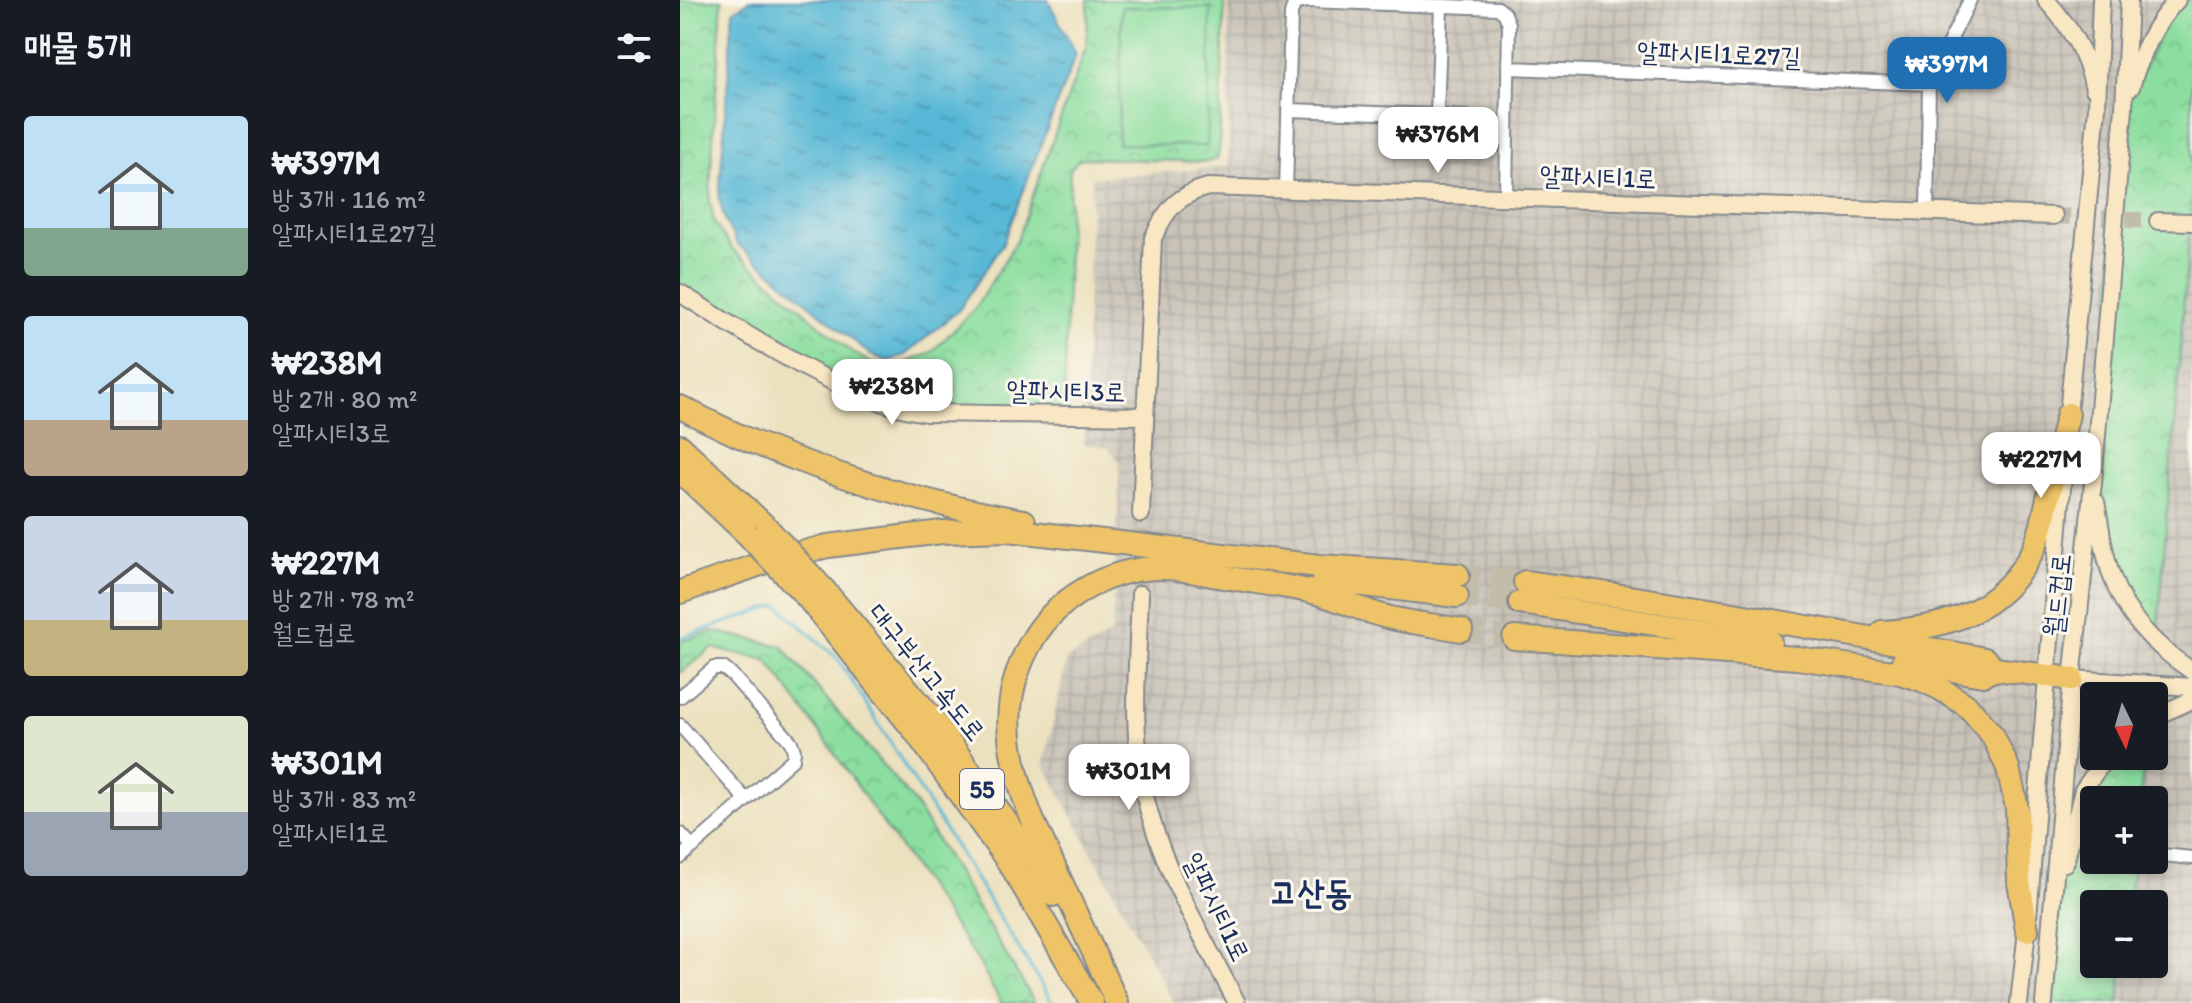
<!DOCTYPE html>
<html lang="ko">
<meta charset="utf-8">
<style>
body{margin:0;font-family:Itim,"Poor Story",sans-serif;background:#242831;color:#f1f3f6;height:100vh;display:flex;flex-direction:column;font-size:30px;white-space:nowrap}
*{box-sizing:border-box;margin:0}
p{font-size:26px;color:#9ea1a6}
.icon{flex:none;width:44px;height:44px;fill:none;stroke:currentColor;stroke-width:2;stroke-linecap:round;stroke-linejoin:round}
.map{position:relative;flex:1;overflow:hidden}
.panel{display:flex;flex-direction:column;background:#171b24;width:680px}
.panel>*{flex:none}
.needle{width:52px;rotate:175deg}
.tools{position:absolute;left:1400px;top:682px;display:grid;gap:16px}
.tools a{display:grid;place-items:center;width:88px;height:88px;border-radius:8px;background:#171b24;box-shadow:0 4px 12px #0003;font-size:40px}
.price{position:absolute;translate:-50% -68px;padding:0 18px;border-radius:16px;background:#fff;color:#222;font-size:26px;line-height:52px;filter:drop-shadow(0 2px 4px #0008)}
.price::after{content:'';position:absolute;left:50%;top:48px;width:24px;height:18px;margin-left:-12px;background:inherit;clip-path:polygon(0 0,100% 0,50% 100%)}
.price.selected{background:#1f6fb2;color:#fff}
ul{padding:0;list-style:none}
li{display:flex;align-items:center;gap:24px;height:200px;padding:0 24px}
li span{display:grid;place-items:center;flex:none;width:224px;height:160px;border-radius:8px;color:#555}
li>.icon{margin-inline-start:auto}
span .icon{width:96px;height:96px;fill:#fffc;stroke-width:1}
li b{font-size:34px}
h2{display:flex;justify-content:space-between;align-items:center;height:96px;padding:0 24px;font-size:34px}
main{display:flex;flex:1;min-height:0}
.map>svg:first-child{display:block}
.industrial{fill:url(#industrial-grid);fill-rule:evenodd}
.park{fill:url(#park-crowns);stroke:#53867e;stroke-width:2}
.garden{fill:#8bde9f;stroke:#53867e;stroke-width:2}
.water{fill:url(#water-ripples);stroke:#39749a;stroke-width:2}
.lines{fill:none;stroke-linecap:round;stroke-linejoin:round}
.stream{stroke:#57b8d6;stroke-width:3}
.secondary-tunnel{stroke:#c2bdab;stroke-width:16;stroke-dasharray:16 8;stroke-linecap:butt}
.highway-tunnel{stroke:#c2bdab;stroke-width:22;stroke-dasharray:22 11;stroke-linecap:butt}
.street-casing{stroke:#84888e;stroke-width:16}
.secondary-casing{stroke:#84888e;stroke-width:20}
.highway-casing{stroke:#84888e;stroke-width:26}
.street{stroke:#fff;stroke-width:12}
.secondary{stroke:#f9e7c3;stroke-width:16}
.highway{stroke:#efc469;stroke-width:22}
.highway-bridge-casing{stroke:#84888e;stroke-width:26;stroke-linecap:butt}
.highway-bridge{stroke:#efc469;stroke-width:22}
.labels{text-anchor:middle;dominant-baseline:central;stroke-width:6;stroke-linejoin:round;paint-order:stroke}
.shield{fill:#fbf7ec;stroke:#5e6b89;stroke-width:2}
.shield-label{font-size:24px;font-weight:bold;fill:#1b2f5e}
.street-label{font-size:26px;fill:#1b2f5e;stroke:#fbf7ec}
.district-label{font-size:34px;font-weight:bold;fill:#1b2f5e;stroke:#fbf7ec}
</style>
<main>
<section class="panel">
<h2>매물 5개<svg class="icon" aria-label="filters" viewBox="0 0 24 24"><path d="M4 7h16M4 17h16"/><circle cx="9" cy="7" r="2"/><circle cx="15" cy="17" r="2"/></svg></h2>
<ul>
<li><span style="background:linear-gradient(#bfe0f5 70%,#7fa58c 0)"><svg class="icon" aria-label="home" viewBox="0 0 24 24"><path d="M3 11l9-7 9 7M6 9v11h12V9"/></svg></span><div><b>₩397M</b><p>방 3개 · 116 m²</p><p>알파시티1로27길</p></div></li>
<li><span style="background:linear-gradient(#bfe0f5 65%,#b9a48a 0)"><svg class="icon" aria-label="home" viewBox="0 0 24 24"><path d="M3 11l9-7 9 7M6 9v11h12V9"/></svg></span><div><b>₩238M</b><p>방 2개 · 80 m²</p><p>알파시티3로</p></div></li>
<li><span style="background:linear-gradient(#c9d6e8 65%,#c2b280 0)"><svg class="icon" aria-label="home" viewBox="0 0 24 24"><path d="M3 11l9-7 9 7M6 9v11h12V9"/></svg></span><div><b>₩227M</b><p>방 2개 · 78 m²</p><p>월드컵로</p></div></li>
<li><span style="background:linear-gradient(#dfe7d0 60%,#9aa5b1 0)"><svg class="icon" aria-label="home" viewBox="0 0 24 24"><path d="M3 11l9-7 9 7M6 9v11h12V9"/></svg></span><div><b>₩301M</b><p>방 3개 · 83 m²</p><p>알파시티1로</p></div></li>
</ul>
</section>
<div class="map">
<svg width="1512" height="1003" viewBox="0 0 1512 1003">
<defs>
<pattern id="industrial-grid" width="8" height="8" patternUnits="userSpaceOnUse" patternTransform="scale(2)"><rect width="8" height="8" fill="#c9c3b8"/><path d="M0 4h8M4 0v8" fill="none" stroke="#aca8a1"/></pattern>
<pattern id="park-crowns" width="20" height="18" patternUnits="userSpaceOnUse" patternTransform="scale(2)"><rect width="20" height="18" fill="#8bde9f"/><path d="M2 6a3 3 0 1 1 6 0M12 15a3 3 0 1 1 6 0" fill="none" stroke="#77bf8b"/></pattern>
<pattern id="water-ripples" width="26" height="14" patternUnits="userSpaceOnUse" patternTransform="scale(2)"><rect width="26" height="14" fill="#57b8d6"/><path d="M2 4q2-2 4 0t4 0M15 11q2-2 4 0t4 0" fill="none" stroke="#4796b1"/></pattern>
</defs>
<rect width="100%" height="100%" fill="#fbf7ec"/>
<filter id="ink" filterUnits="userSpaceOnUse"><feTurbulence type="fractalNoise" baseFrequency=".0125" numOctaves="2"/><feDisplacementMap in="SourceGraphic" scale="16" xChannelSelector="R" yChannelSelector="G"/><feConvolveMatrix kernelMatrix="1 2 1 2 8 2 1 2 1" color-interpolation-filters="sRGB"/></filter>
<filter id="wash" filterUnits="userSpaceOnUse"><feTurbulence type="fractalNoise" baseFrequency=".006" numOctaves="4" result="noise"/><feDisplacementMap in="SourceGraphic" scale="32" xChannelSelector="R" yChannelSelector="G"/><feGaussianBlur stdDeviation="1.8" result="paint"/><feColorMatrix in="noise" values="0 0 0 0 0 0 0 0 0 0 0 0 0 0 0 0 0 1.4 0 .05"/><feComposite in="paint" operator="in"/></filter>
<g filter="url(#wash)">
<rect width="100%" height="100%" fill="#ece1be"/>
<path class="industrial" d="M548 0H1512V1003H494L364 764 387 659 432 633 440 463 428 447 403 444 412 178 548 167ZM1414 696H1474V756H1414ZM1414 800H1474V860H1414ZM1414 904H1474V964H1414Z"/>
<path class="park" d="M0 0H42L31 171 30 200 34 222 53 250 168 349 194 365 217 367 252 352 296 307 337 240 407 44 408 0H545L539 153 537 159 527 162 407 158 399 159 390 169 384 415 196 401 0 293Z
M1497 0H1512V197L1477 644 1447 609 1416 500 1444 108Z
M32 631 102 646 234 802 355 1003H321L298 961 151 748 87 660 32 648 0 673V642Z
M1427 756H1464L1460 800H1414V860H1454L1449 904H1414V964H1443L1439 1003H1364L1373 911 1403 790Z"/>
<path class="garden" d="M442 7 531 8 527 146 438 144Z"/>
<path class="water" d="M70 0H368L396 54 323 243 279 310 225 355 208 361 191 355 57 244 45 220 39 198 53 11Z"/>
<g class="lines">
<path class="stream" d="M0 638 98 605 158 659 373 1003"/>
</g>
</g>
<g filter="url(#ink)">
<g class="lines">
<path class="secondary-tunnel" d="M1374 216 1478 221
M460 594 461 514"/>
<path class="highway-tunnel" d="M778 575 845 582
M777 596 840 603
M781 630 834 638"/>
<defs>
<path id="street" d="M828 68 1249 84
M608 110 757 115 761 6
M757 115 786 117
M606 190 611 14 614 4 627 1 818 8 825 14 829 24 826 197
M1247 212 1249 84 1290 0
M0 697 34 668H43L52 675 111 742 114 751 113 759 0 858
M0 725 66 800
M0 833 13 847
M1482 855 1512 858"/>
<path id="secondary" d="M1366 0C1389 25 1407 54 1414 89
M1451 87C1460 55 1473 25 1497 0
M1478 221 1512 222
M0 293C40 319 80 343 122 366 162 387 201 407 247 413L465 416
M1387 425 1417 108 1421 0
M1416 502C1421 526 1423 554 1432 577 1446 617 1477 648 1512 671
M461 514 473 238C486 210 497 195 528 187L1374 216
M460 594C458 661 450 730 465 796 482 869 523 937 557 1003
M1392 679 1512 687
M1474 717 1512 700
M1385 863 1403 790 1427 756
M1339 1003 1347 930 1384 464
M1364 1003 1392 679 1413 483 1444 108 1449 0"/>
<path id="highway" d="M0 407C26 420 51 433 78 444 163 479 253 506 344 521
M0 446 87 528
M0 471 67 534
M643 580 777 596
M845 582C999 603 1152 631 1305 659L1315 669 1392 679
M145 591 251 717 353 859 373 895
M0 592 92 560 148 546 262 532 328 530 640 566 778 575
M127 597 235 731 332 867 412 1003
M840 603 1090 642
M1202 632C1266 628 1320 613 1352 552 1361 536 1364 516 1368 498 1374 470 1381 442 1388 414
M834 638 1117 658 1220 673 1242 680 1259 688 1286 705 1294 713 1313 736 1328 768 1337 808 1339 882 1347 930
M1223 662 1303 675 1315 669
M437 1003 353 821C328 760 317 706 349 646 373 600 426 569 478 568 500 567 528 575 550 578 580 583 611 586 640 594 661 600 681 610 703 616 728 623 755 625 781 630"/>
</defs>
<use href="#street" class="street-casing"/>
<use href="#secondary" class="secondary-casing"/>
<use href="#highway" class="highway-casing"/>
<use href="#street" class="street"/>
<use href="#secondary" class="secondary"/>
<use href="#highway" class="highway"/>
<defs>
<path id="highway-bridge" d="M87 528 145 591
M67 534 127 597"/>
</defs>
<use href="#highway-bridge" class="highway-bridge-casing"/>
<use href="#highway-bridge" class="highway-bridge"/>
</g>
</g>
<g class="labels">
<rect class="shield" x="280" y="769" width="44" height="40" rx="6"/>
<g class="shield-label">
<text x="302" y="789">55</text>
</g>
<g class="street-label">
<text transform="translate(1039 54) rotate(2)">알파시티1로27길</text>
<text transform="translate(918 177) rotate(2)">알파시티1로</text>
<text transform="translate(386 391) rotate(1)">알파시티3로</text>
<text transform="translate(1377 595) rotate(-84)">월드컵로</text>
<text transform="translate(247 672) rotate(51)">대구부산고속도로</text>
<text transform="translate(537 907) rotate(64)">알파시티1로</text>
</g>
<g class="district-label">
<text x="631" y="892">고산동</text>
</g>
</g>
</svg>
<div class="tools">
<a><svg class="needle" viewBox="-14 -14 28 28"><path d="M0-13l5 13h-10z" fill="#e53935"/><path d="M0 13l5-13h-10z" fill="#9ea1a6"/></svg></a>
<a>+</a>
<a>−</a>
</div>
<b class="price selected" style="left:1267px;top:105px">₩397M</b>
<b class="price" style="left:758px;top:175px">₩376M</b>
<b class="price" style="left:212px;top:427px">₩238M</b>
<b class="price" style="left:1361px;top:500px">₩227M</b>
<b class="price" style="left:449px;top:812px">₩301M</b>
</div>
</main>
